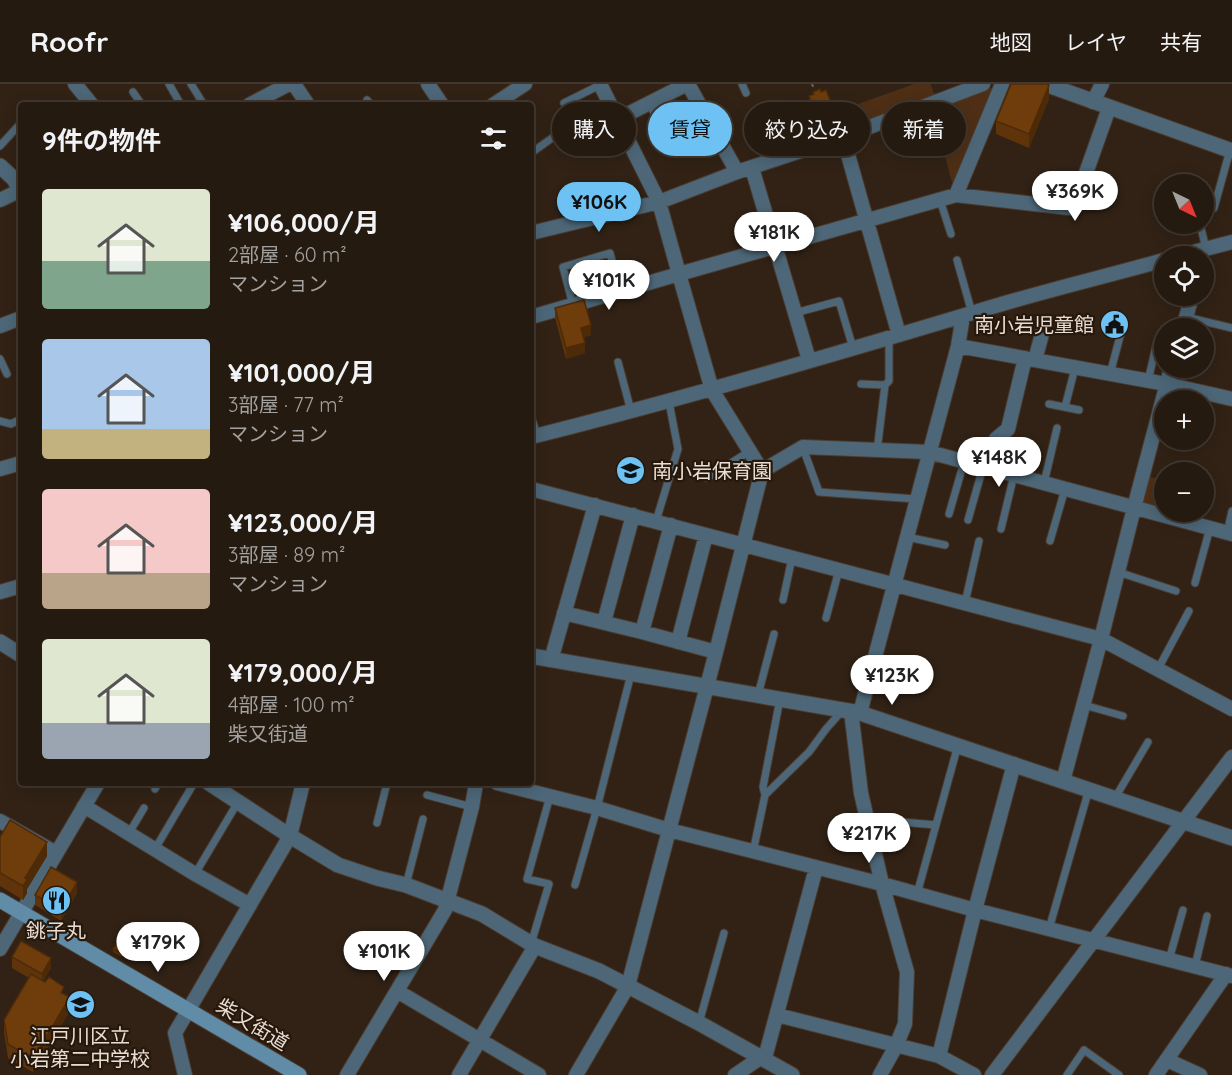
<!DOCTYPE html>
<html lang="ja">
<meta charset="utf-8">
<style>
body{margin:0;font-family:Quicksand,"Noto Sans JP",sans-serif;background:#31271e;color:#f1f3f6;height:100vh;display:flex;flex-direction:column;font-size:22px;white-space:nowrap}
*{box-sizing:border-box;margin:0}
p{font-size:20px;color:#a3a19f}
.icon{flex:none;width:33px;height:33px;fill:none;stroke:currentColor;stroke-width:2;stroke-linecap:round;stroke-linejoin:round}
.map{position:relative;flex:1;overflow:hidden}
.sheet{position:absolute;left:18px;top:18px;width:516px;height:684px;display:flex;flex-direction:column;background:#251a10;border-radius:6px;box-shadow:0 3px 15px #0003,0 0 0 2px #423830}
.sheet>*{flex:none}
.guide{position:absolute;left:552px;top:18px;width:570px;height:54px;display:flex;gap:12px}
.needle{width:39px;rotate:137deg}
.controls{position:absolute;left:1154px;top:90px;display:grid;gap:12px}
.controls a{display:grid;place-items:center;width:60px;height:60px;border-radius:50%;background:#251a10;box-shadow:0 3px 15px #0003,0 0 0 2px #423830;font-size:30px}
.price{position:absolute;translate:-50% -51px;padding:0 14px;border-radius:21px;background:#fff;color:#222;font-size:20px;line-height:39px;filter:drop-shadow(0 2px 3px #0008)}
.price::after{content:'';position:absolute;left:50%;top:36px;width:18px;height:14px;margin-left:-9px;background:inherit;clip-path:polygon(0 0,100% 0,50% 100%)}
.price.current{background:#6dc2f3;color:#111}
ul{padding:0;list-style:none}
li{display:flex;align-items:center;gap:18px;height:150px;padding:0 24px}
li span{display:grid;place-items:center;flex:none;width:168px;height:120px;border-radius:6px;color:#555}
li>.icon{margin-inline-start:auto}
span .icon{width:72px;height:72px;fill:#fffc;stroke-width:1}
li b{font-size:26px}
h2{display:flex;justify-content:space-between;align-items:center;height:72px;padding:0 24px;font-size:26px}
.pill{padding:0 21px;border-radius:27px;background:#251a10;box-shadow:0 3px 15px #0003,0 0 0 2px #423830;font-size:21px;line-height:54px}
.pill.current{background:#6dc2f3;color:#111}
header{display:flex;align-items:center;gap:36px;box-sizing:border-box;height:84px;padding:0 30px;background:#251a10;border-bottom:2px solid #423830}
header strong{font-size:28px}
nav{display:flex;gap:33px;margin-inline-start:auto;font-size:21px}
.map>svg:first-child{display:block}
.green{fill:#4e2f15}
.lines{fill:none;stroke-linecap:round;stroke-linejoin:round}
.service-casing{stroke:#4b3c30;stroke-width:9}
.minor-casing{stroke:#4b3c30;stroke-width:16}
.tertiary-casing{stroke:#4b3c30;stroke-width:17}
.secondary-casing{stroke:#4b3c30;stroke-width:17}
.path{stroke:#716358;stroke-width:2;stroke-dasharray:3 4.5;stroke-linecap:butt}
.service{stroke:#4d6778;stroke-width:7}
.minor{stroke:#4d6778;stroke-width:14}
.tertiary{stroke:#4d6778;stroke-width:15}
.secondary{stroke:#618ca7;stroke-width:15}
.wall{fill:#5f340a}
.shaded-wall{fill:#4e2b08}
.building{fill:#6f3d0c;stroke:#4e2b08;stroke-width:1.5}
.labels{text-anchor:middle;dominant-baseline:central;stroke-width:4.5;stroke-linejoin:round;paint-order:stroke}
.poi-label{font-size:20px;fill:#e8ddd5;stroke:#27180c}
.street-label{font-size:20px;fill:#e8ddd5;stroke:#27180c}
</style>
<header>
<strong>Roofr</strong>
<nav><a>地図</a><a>レイヤ</a><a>共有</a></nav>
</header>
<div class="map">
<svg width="1232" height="991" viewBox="0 0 1232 991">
<rect width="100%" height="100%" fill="#312215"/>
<path class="green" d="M914 0H930L931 1 935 12 820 53 817 42 845 31 844 25Z
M993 3 994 4 953 102 933 27Z
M1146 392 1164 396V428H1190L1189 434 1139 421Z"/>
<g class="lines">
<defs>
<path id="service" d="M169 0 181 21
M191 0 204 21
M742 0 746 9
M133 8 142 21
M367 16 371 21
M564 19 600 1
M649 19 664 49
M586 60 621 40
M0 62 21 39
M531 69 562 47
M940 116 951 150
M1214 124 1230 66
M1200 140 1206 165
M957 176 972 229
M573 221 563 183 610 169 620 207
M795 229 839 217 853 264
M1186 233 1232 244
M0 275 7 290
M618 278 631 327
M1110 290 1123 241
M1148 297 1157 258
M861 300 885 301 889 297V254
M1049 320 1079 326
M1065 323 1075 284
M531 332 537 351
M0 337 11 340 21 335
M803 364 819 408 916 415
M877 367 885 301
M707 394 750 367
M1044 399 1057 344
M949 430 964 378
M968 436 983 383
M656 437 678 365 669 318
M1001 445 1014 391
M1227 449 1232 427
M907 453 945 461
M1050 457 1065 405
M1118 488 1176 507
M1195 499 1210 444
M783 516 792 474
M965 519 979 457
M826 534 839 486
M1158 585 1189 527
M758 611 774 550
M1084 621 1123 632
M155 705 158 699
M427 711 472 723
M765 711 763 703 780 615
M1115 714 1148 658
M867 735 936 741
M377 739 387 699
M129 749 144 724
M155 765 194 699
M753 768 765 711 809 668 826 645 841 628
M195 790 238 718
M406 801 423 735
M575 801 597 724 631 590
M917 810 958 661
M1049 845 1089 705
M531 860 549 800 527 795 550 712
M1169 876 1183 826
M1195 882 1207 832
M699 939 724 849
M1067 991 1084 966 1119 991"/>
<path id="minor" d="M75 0 92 21
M294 0 308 21
M428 0 442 21
M600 0 659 118 679 190 956 111 1069 124 1075 120 1109 24
M688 0 737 88
M1093 18 1102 0
M249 21 289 0
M493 21 525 0
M618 35 687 0
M843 53 899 251
M752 84 809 276
M956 111 1002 0
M0 116 21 106
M531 149 659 118 737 88 843 53 983 0
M1178 172 1232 158
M531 233 679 190 712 306 762 387 716 568 628 902 576 991
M0 242 21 234
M1183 244 1192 212
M958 262 1166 300 1232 315
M1035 276 1042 250
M531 353C679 316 826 273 972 229 1035 209 1100 194 1164 176
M988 384 996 355 1008 345 1025 274
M0 385 21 379
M762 387 803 363 929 368 1232 450
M531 405 1101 555 1232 625
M0 508 21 502
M564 529 642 548 716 568
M604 538 633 431
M642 548 671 441
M678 558 706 451
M551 576 595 421
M851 627 861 709 882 800 907 888 905 940 896 962 880 991
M860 629 958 262 963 232
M1063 697 1101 555 1134 424 1171 284
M497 699 597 724 669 746 882 800 975 826 1232 892
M84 722 195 790 250 821
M0 737 56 769
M0 865 98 699
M397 907 539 991
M777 931 939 972 974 991
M939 972 975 826 1014 680
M1167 976 1200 991
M185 991 175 949 290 752 303 699
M347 991 445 826 472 723 476 699
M459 991 535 862
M735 991 766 970 816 784
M992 991 1232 673
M1156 991 1226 890"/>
<path id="tertiary" d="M1045 0 1232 67
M0 82 14 95 21 107
M0 558 21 571
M531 572 860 629 1232 754
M209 699 290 752 338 781 377 794 406 801 482 830 535 862 599 887 699 939 792 991"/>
<path id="secondary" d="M0 816 299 991"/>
</defs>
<use href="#service" class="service-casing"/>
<use href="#minor" class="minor-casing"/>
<use href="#tertiary" class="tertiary-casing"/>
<use href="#secondary" class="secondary-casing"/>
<path class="path" d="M812 0 815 8"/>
<use href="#service" class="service"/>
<use href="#minor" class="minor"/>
<use href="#tertiary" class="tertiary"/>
<use href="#secondary" class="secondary"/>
</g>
<path class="wall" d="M813 8 832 28 829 29V31L816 35 809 19V12L813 11Z
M1049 15 1029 64 996 50V37Z
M555 224 591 251 584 253 585 269 566 275 555 234Z
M0 753 47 772 27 805V809L23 816 0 802Z
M77 809 61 837 35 821V811Z
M113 865H126L121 873 113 868Z
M12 873 51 884 43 897 64 910 70 927 33 988 8 974 4 949V936L29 894 12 884Z"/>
<path class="shaded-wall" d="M1049 1V15L1029 64V50Z
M832 21V28L829 29V31L816 35V28Z
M591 241V251L581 254V244Z
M585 259V269L566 275V264Z
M47 758V772L27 805V809L23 816V802L25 794Z
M77 798V809L61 837V826Z
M126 862V865L121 873V869Z
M51 874V884L42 900V890Z
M70 913V927L33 988V975Z"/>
<path class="building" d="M1011 0H1047L1049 1 1029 50 996 37Z
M820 5 821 8 826 6 832 21 828 23 829 24 816 28 809 12 814 10 813 8Z
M584 216 591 241 581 244 585 259 566 264 555 224Z
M10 736 47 758 25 794 27 796 23 802 0 789V753Z
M51 783 77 798 61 826 35 811Z
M21 857 51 874 42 890 12 873Z
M118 857 126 862 121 869 113 865Z
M31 890 45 898 49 893 64 903 61 909 70 913 33 975 8 960 4 936Z"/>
<defs>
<symbol id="civic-disc" viewBox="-11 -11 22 22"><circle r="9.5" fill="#6dc2f3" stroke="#27180c"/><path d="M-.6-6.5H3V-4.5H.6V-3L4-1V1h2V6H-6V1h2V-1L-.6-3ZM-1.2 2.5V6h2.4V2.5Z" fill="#111"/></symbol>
<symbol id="school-disc" viewBox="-11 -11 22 22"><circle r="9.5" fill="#6dc2f3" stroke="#27180c"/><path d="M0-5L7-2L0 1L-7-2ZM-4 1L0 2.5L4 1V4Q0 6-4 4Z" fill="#111"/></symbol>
<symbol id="restaurant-disc" viewBox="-11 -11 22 22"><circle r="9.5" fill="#6dc2f3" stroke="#27180c"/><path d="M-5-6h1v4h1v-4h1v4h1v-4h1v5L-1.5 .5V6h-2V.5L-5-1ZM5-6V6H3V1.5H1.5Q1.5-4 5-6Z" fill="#111"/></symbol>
</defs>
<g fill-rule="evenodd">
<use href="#civic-disc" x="1098" y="224" width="33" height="33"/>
<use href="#school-disc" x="614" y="370" width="33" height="33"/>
<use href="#restaurant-disc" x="40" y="800" width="33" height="33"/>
<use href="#school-disc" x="64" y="904" width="33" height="33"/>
</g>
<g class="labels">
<g class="poi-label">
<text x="1094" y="240" text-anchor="end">南小岩児童館</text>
<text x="652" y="386" text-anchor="start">南小岩保育園</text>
<text x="56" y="846">銚子丸</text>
<text x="80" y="951">江戸川区立<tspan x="80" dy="23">小岩第二中学校</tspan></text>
</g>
<g class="street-label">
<text transform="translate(253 940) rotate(31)">柴又街道</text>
</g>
</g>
</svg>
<div class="controls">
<a><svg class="needle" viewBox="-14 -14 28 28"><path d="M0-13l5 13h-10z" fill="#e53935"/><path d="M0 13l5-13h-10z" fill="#a3a19f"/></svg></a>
<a><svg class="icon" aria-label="locate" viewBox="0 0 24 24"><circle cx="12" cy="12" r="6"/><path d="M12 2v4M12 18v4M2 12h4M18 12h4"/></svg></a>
<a><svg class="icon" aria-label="layers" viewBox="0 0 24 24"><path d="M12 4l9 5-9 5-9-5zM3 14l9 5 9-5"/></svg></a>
<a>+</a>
<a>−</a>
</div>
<b class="price" style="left:1075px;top:138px">¥369K</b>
<b class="price current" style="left:599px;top:149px">¥106K</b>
<b class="price" style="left:774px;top:179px">¥181K</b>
<b class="price" style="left:609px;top:227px">¥101K</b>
<b class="price" style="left:999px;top:404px">¥148K</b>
<b class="price" style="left:892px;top:622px">¥123K</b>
<b class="price" style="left:869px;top:780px">¥217K</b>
<b class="price" style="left:158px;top:889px">¥179K</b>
<b class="price" style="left:384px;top:898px">¥101K</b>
<div class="guide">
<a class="pill">購入</a>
<a class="pill current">賃貸</a>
<a class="pill">絞り込み</a>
<a class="pill">新着</a>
</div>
<section class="sheet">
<h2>9件の物件<svg class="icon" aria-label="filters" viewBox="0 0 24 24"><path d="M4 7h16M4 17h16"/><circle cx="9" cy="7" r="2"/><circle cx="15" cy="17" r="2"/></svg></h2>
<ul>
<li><span style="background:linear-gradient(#dfe7d0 60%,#7fa58c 0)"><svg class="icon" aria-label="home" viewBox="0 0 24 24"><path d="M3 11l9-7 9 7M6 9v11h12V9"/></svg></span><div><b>¥106,000/月</b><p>2部屋 · 60 m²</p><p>マンション</p></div></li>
<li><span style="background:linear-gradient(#a9c7e8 75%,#c2b280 0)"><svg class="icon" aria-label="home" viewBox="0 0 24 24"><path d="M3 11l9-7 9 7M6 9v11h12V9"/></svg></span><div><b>¥101,000/月</b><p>3部屋 · 77 m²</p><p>マンション</p></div></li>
<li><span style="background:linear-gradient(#f6c9c9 70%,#b9a48a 0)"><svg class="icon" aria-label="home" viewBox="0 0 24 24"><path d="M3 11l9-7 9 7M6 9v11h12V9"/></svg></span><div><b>¥123,000/月</b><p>3部屋 · 89 m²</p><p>マンション</p></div></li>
<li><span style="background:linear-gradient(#dfe7d0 70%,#9aa5b1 0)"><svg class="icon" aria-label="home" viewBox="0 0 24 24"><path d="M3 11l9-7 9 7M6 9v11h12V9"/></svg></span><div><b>¥179,000/月</b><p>4部屋 · 100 m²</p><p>柴又街道</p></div></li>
</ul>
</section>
</div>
